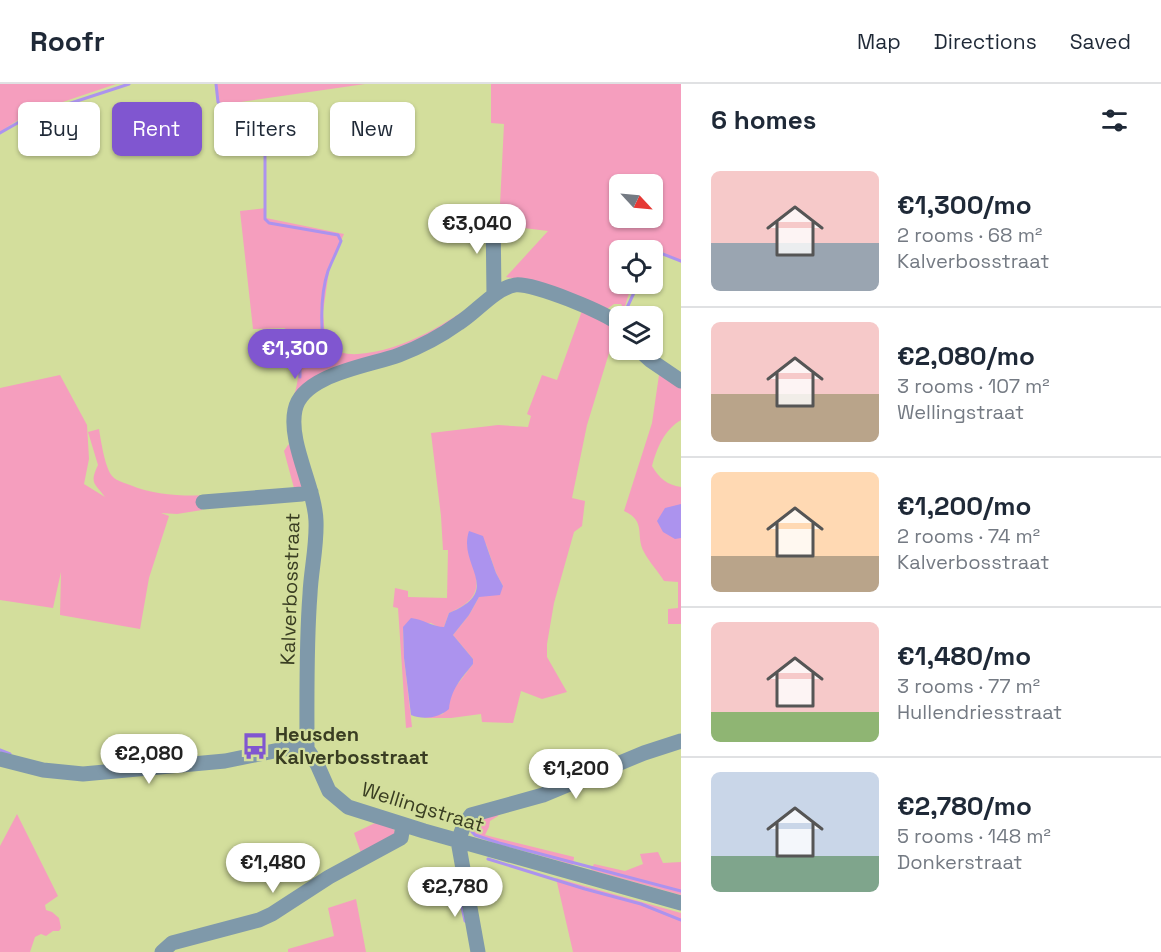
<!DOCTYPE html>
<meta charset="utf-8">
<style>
body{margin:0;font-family:"Space Grotesk",sans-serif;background:#f6f6f7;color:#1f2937;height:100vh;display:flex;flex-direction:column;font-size:22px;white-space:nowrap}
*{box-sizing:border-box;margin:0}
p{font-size:20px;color:#747a83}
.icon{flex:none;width:33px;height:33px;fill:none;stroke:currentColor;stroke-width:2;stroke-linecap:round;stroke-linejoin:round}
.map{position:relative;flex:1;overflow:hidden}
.sheet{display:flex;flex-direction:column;background:#fff;width:480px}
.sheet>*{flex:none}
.banner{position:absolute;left:18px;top:18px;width:570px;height:54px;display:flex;gap:12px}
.needle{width:39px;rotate:116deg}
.tools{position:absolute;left:609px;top:90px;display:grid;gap:12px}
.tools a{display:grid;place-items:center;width:54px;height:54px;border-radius:9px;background:#fff;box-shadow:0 2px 4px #0004;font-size:30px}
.price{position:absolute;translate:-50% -51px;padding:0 14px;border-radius:21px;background:#fff;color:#222;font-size:20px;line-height:39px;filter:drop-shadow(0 2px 3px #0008)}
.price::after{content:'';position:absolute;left:50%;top:36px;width:18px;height:14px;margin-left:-9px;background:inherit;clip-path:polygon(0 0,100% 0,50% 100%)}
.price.selected{background:#8056d0;color:#fff}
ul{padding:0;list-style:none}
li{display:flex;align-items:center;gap:18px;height:150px;padding:0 30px}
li+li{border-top:2px solid #e0e1e3}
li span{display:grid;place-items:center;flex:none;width:168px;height:120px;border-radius:9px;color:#555}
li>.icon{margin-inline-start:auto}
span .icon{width:72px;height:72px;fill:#fffc;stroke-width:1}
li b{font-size:26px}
h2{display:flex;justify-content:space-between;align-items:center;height:72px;padding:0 30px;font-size:26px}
.pill{padding:0 21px;border-radius:9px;background:#fff;box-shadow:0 2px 4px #0004;font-size:21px;line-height:54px}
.pill.selected{background:#8056d0;color:#fff}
header{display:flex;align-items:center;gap:36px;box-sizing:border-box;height:84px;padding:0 30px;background:#fff;border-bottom:2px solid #e0e1e3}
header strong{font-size:28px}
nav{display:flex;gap:33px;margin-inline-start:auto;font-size:21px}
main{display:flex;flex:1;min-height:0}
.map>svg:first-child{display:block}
.green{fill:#f59ebe;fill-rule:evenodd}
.water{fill:#ac93ee}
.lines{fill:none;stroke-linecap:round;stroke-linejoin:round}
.stream{stroke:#ac93ee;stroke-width:3}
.minor{stroke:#7f99aa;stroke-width:15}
.labels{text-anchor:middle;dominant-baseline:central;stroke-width:4.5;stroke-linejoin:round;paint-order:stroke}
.street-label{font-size:20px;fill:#393d22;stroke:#d3de9c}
.poi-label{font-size:20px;font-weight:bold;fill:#393d22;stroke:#d3de9c;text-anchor:start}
</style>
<header>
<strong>Roofr</strong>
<nav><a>Map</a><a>Directions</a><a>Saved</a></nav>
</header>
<main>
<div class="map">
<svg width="681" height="868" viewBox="0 0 681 868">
<rect width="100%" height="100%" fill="#d3de9c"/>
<path class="green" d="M0 0H116L27 30 0 48Z
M216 0H365L220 21Z
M491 0H681V179L663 168 654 166 653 167 620 166V200H632L624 225 621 220H614L607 225 517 195 506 193 548 147 499 141 504 40 491 39ZM620 100H652V134H620Z
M266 124V134L344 150 330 180 323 228 326 266C336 267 348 271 358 270 407 266 448 238 487 211L430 253 293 314C302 291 298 271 292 248L284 244 253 245 240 127Z
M583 224 617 243 587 341 572 414 585 417 582 442 574 448 554 519 547 560V573L567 608 542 615 521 607 513 639 482 638 481 630 451 634H423L443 630 453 606 473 580V575L453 551 469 531 479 513 503 502 496 489 486 460 468 457C474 493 491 511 449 529L444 543H438L431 539 403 543 404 574 412 643 406 644 398 524 393 523 395 504 408 507V513L447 514 448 466H443L441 432 431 349 498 341 528 343 531 332 527 330 542 291 557 296Z
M60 291 87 341 89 375 84 400 105 413C95 399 89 400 98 381L88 348 99 345C101 357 105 385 113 393 117 397 125 399 130 401 176 421 244 407 294 404L284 367 288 361 294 357 307 404 202 415V426L177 430 161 429 169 432 149 494 140 545 60 531 61 488 53 524 0 516V304Z
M659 291 681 302V336C664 346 657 364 652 382 659 394 667 401 681 403V540H668V525L678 524V498L664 497C658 487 649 478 644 468 635 452 647 437 624 427L652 339Z
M498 727V732L490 737 489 743 485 751 574 773 573 781 478 753 469 747 471 739Z
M17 730 58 812 45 821 46 826 52 828 59 834 61 844 59 847H53L46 852 41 850 35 853 30 868H0V762Z
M375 739 393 744 396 750 361 769 354 749Z
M658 768 663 779 681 778V811L591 786 594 780 625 787 643 780 640 770Z
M556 794 681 829V868H573Z
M356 815 366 868H288V865L334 852 328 824Z"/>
<path class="water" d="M681 420V454L675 455 663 448 657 437 665 424Z
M469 447 483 452 496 489 503 502 500 511 479 513 469 531 453 551 473 575V580C461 595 451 605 449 625 439 634 423 636 411 631L404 574 403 543 411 534C422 535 434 543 444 543L449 529C505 506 457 482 469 447Z"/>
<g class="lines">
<path class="stream" d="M216 0 218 18 221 21 263 20 265 22V135L269 139 338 151 341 157C337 167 332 177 328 187 320 211 321 242 324 267
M0 49 28 33 129 0
M652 170 655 167 681 177
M625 228 638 200
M300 293V273L319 271
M0 666 10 670
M472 742V748L475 751 499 759 681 807
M488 775 585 805 641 820 681 836
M453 792 457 803
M459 810 465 837"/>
<path class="minor" d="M493 128 494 211
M639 266 650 276 681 297
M203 418 302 410 311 408
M307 665C307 613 306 561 310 510 311 486 317 462 316 437 315 403 288 359 295 326 302 290 370 282 399 271 420 263 441 252 459 239 477 228 494 205 515 201 531 198 608 229 620 241
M0 675 43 686 83 690 225 677 299 662 307 665 317 680 329 707 348 723 424 747 681 819
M162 868 172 859 259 836 272 830 329 793 401 754 403 741
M478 868 458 757 464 741 471 731 543 711 644 669 681 657"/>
</g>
<defs>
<symbol id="bus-bare" viewBox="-9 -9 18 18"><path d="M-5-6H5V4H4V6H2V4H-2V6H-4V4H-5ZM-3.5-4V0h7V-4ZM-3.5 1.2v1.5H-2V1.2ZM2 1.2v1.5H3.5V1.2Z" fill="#8056d0" stroke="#d3de9c" stroke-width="2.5" paint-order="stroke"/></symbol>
</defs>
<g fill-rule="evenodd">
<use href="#bus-bare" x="236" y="643" width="38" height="38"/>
</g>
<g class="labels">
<g class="street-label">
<text transform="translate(290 505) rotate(-88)">Kalverbosstraat</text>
<text transform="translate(423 723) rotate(17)">Wellingstraat</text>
</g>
<g class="poi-label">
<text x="275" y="650">Heusden<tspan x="275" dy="23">Kalverbosstraat</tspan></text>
</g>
</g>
</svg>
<div class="tools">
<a><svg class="needle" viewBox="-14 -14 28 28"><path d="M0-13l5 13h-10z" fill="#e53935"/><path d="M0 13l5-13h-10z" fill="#747a83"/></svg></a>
<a><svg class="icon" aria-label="locate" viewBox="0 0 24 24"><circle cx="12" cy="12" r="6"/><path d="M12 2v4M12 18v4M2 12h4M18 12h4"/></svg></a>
<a><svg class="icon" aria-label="layers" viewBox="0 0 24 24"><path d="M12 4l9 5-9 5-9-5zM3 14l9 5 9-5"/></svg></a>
</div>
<b class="price" style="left:477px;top:171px">€3,040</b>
<b class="price selected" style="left:295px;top:296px">€1,300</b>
<b class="price" style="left:149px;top:701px">€2,080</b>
<b class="price" style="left:576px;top:716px">€1,200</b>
<b class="price" style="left:273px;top:810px">€1,480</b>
<b class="price" style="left:455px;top:834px">€2,780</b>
<div class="banner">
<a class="pill">Buy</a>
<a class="pill selected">Rent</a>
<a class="pill">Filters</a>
<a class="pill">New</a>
</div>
</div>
<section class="sheet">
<h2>6 homes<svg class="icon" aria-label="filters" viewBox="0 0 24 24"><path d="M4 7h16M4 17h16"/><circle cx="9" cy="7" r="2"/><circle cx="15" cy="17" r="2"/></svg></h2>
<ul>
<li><span style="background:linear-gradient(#f6c9c9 60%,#9aa5b1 0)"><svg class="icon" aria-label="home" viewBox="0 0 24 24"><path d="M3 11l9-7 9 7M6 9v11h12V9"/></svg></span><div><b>€1,300/mo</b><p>2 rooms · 68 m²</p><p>Kalverbosstraat</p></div></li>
<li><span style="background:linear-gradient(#f6c9c9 60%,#b9a48a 0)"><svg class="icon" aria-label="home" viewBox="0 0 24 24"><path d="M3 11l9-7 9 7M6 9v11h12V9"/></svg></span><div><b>€2,080/mo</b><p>3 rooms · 107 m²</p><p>Wellingstraat</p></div></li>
<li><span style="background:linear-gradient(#ffd9b3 70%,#b9a48a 0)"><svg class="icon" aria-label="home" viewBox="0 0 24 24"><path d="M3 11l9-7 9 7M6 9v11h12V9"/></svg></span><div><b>€1,200/mo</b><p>2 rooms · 74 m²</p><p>Kalverbosstraat</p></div></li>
<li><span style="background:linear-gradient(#f6c9c9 75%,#8fb573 0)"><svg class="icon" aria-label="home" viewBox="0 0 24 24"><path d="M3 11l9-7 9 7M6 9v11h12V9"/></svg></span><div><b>€1,480/mo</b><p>3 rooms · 77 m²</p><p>Hullendriesstraat</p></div></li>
<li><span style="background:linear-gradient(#c9d6e8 70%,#7fa58c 0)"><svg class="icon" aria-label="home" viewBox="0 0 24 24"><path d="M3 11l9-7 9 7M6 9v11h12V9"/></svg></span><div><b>€2,780/mo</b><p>5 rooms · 148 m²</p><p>Donkerstraat</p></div></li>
</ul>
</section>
</main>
